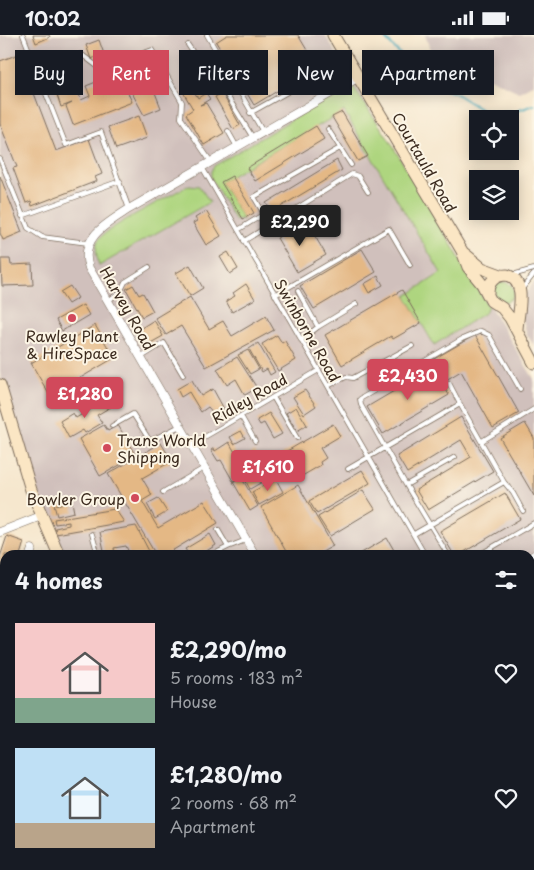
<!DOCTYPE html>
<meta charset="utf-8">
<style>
body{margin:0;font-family:"Playpen Sans",sans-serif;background:#242831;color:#f1f3f6;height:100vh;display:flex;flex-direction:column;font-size:19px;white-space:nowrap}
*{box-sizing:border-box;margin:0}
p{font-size:16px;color:#9ea1a6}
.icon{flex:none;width:28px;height:28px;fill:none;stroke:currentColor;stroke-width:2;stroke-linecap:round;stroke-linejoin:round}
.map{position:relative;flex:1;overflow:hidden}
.side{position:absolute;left:0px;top:515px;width:535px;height:320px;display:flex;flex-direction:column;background:#171b24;border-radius:15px 15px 0 0;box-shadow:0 2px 12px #0003}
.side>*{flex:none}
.hud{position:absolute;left:15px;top:15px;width:505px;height:45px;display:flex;gap:10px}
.tools{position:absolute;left:469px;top:75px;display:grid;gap:10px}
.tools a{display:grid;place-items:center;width:50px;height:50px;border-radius:0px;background:#171b24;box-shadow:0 2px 12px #0003;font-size:25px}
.price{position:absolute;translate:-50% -42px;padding:0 11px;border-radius:5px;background:#d1495b;color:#fff;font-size:16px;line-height:32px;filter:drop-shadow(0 1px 2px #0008)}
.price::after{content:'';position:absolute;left:50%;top:30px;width:15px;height:11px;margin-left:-8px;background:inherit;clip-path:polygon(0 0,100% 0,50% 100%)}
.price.active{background:#222;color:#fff}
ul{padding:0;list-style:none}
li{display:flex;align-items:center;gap:15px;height:125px;padding:0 15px}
li span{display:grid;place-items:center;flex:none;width:140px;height:100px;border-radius:0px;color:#555}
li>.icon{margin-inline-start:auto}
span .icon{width:60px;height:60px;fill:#fffc;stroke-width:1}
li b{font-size:21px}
h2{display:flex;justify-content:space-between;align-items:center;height:60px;padding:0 15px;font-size:21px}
.chip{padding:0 18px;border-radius:0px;background:#171b24;box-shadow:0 2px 12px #0003;font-size:18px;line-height:45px}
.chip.active{background:#d1495b;color:#fff}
.status{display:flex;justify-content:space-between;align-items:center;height:35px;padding:0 25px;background:#171b24;direction:ltr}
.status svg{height:14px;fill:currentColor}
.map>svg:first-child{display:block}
.industrial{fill:#d0c0bc}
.green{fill:#aed57f;stroke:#74804e}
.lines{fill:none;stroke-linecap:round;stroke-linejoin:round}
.stream{stroke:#42aec1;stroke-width:2}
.building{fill:#e4b885}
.lane-casing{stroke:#7c6c5c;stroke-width:5.5}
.street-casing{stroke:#7c6c5c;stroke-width:9}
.secondary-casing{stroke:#7c6c5c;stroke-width:13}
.lane{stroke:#fff;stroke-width:4}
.street{stroke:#fff;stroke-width:8}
.secondary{stroke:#fbe6c4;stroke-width:11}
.poi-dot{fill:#d1495b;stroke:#fcf5e5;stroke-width:2}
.labels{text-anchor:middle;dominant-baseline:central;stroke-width:4;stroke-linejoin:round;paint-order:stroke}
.street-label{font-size:15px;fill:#3b2a1e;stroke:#fcf5e5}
.poi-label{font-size:15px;fill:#3b2a1e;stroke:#fcf5e5}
</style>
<div class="status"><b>10:02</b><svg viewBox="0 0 49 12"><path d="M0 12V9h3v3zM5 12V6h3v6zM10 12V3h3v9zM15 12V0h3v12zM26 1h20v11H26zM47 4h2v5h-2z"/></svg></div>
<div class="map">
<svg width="534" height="835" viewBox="0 0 534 835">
<rect width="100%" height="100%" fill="#fcf5e5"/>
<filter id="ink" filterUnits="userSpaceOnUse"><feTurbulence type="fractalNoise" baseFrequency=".02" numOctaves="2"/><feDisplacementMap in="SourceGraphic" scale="10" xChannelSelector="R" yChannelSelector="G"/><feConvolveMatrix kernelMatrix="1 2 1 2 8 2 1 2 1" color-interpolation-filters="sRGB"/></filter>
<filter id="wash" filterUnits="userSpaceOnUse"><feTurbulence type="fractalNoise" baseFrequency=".0096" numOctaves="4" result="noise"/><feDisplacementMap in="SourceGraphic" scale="20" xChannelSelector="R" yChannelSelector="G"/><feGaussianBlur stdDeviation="1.12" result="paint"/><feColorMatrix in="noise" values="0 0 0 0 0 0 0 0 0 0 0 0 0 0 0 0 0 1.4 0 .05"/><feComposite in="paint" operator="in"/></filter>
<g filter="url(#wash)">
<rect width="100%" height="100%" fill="#f6e7ce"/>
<path class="industrial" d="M0 0H325L534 344V835H212L209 830H530V520H65L46 479 32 441 0 338Z
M425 0H534V49L519 57 431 16Z
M534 246V310L527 300 523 284 525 260Z"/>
<path class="green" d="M351 49 388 103 488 271 486 277 434 310 406 261 441 238 344 76 221 147 243 184 235 185 211 143V136L214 131Z
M189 150 199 151 210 167 99 231C97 222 94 212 99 204 109 191 172 160 189 150Z
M494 257a10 10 0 1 1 20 0a10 10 0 1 1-20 0Z
M88 830H141L143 835H80Z"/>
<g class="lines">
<path class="stream" d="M382 0 430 51 453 57 482 75 497 78 514 77 534 70"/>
</g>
<g id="blocks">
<path class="building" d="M33 0H49L50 2 36 8Z
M227 0H298L317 32 254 70 216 7Z
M99 5 104 19 91 24 86 10Z
M19 19 56 116 89 104 102 139 95 142 97 146 32 171 31 166 26 168 13 133 17 132 0 89V26Z
M151 25 155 36 144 40 150 57 154 55 161 73 144 80 126 47 114 52 124 49 132 67 73 90 66 71 72 68 61 72 55 54 75 47 81 65 90 61 86 51Z
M69 31 74 44 55 51 51 41 57 39 56 36Z
M191 52 198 63 206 58 210 64 200 70 206 68 224 98 204 110 186 79 193 74 183 57Z
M222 58 240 90 233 94 215 62Z
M342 77 368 121 358 126 332 82Z
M139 81 147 103 116 114 108 92Z
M316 91 324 104 255 146 247 133Z
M337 125 342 135 272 177 266 168Z
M0 141 22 197 3 205 0 198Z
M232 141 254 178 243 184 221 147Z
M206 176 221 201 206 210 193 188 197 186 195 183Z
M290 188 294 195 288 198 291 202 309 191 326 220 297 237 277 203 279 202 276 196Z
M362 214 376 237 314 274 300 251Z
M228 217 238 234 230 239 220 222Z
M1 224H10L11 230 32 229 33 250 2 251Z
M190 230 203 253 190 261 176 238Z
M378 241 383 250 369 258 364 249Z
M246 249 255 264 232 277 226 266 235 261 233 258Z
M133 250 139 260 143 258 153 276 142 282 126 254Z
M70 251 78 263 68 269 60 257Z
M402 255 421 288 393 304 391 301 342 330 325 300Z
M190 262 209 294 223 286 232 301 266 281 274 295 206 332 181 291 166 300 155 283Z
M83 270 89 280 62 296 56 285Z
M154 285 163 301 147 310 138 295Z
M95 290 114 323 50 361 31 328Z
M277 300 282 308 285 306 296 325 278 336 262 309Z
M475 300 519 378 493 393 461 336 446 345 434 324Z
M258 308 275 337 270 340 267 334 262 337 249 314Z
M248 315 259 334 250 339 238 320Z
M237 322 257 353 245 360 236 344 227 350 217 334Z
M433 333 449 360 383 399 367 372Z
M192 345 201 361 213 354 224 374 215 380 208 372 201 377 189 357 181 362 177 354Z
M305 355 316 371 304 379 293 362Z
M110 362 114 370 97 380 102 388 85 398 83 395 69 403 60 386 73 378 76 383Z
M296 372 307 390 297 396 286 378Z
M269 378 282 399 273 404 264 388 260 390 257 385Z
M461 382 493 436 428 475 416 455 471 422 461 405 407 438 397 421Z
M525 388 534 403V461L500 403Z
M333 389 340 401 320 413 326 423 320 427 321 430 297 444 282 419Z
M104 390 108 396 118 390 136 421 100 441 79 404Z
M241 396 245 403 234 409 230 402Z
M229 407 247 438 233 446 221 425 218 426 211 415 214 413 215 416Z
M161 408 172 426 142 443 152 460 142 466 158 493 204 466 218 488 165 520H156L108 439Z
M255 416 262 430 248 438 241 424Z
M267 428 274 440 250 454 243 441Z
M362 435 370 448 317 479 309 466Z
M241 442 258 471 250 476 233 447Z
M276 444 283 457 259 470 252 457Z
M298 450 333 511 317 520H288L261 472Z
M363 455 375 474 330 501 318 482Z
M505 458 520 484 459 520H454L440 496Z
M158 463 167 477 155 484 147 469Z
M72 467 74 477 57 481 54 470Z
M115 474 124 487 56 499 55 493 69 490V487L55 489 54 484Z
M136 491 151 520H130L126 511 114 513 115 520H105L100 497Z
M210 499 216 510 200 520H189L185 514Z
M7 501 24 507 20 520H5V541L0 539V522Z
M387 503 395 517 390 520H358Z
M534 697V718L530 711V699Z
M530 715 534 722V741L530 734Z
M2 725 5 726V743L0 741Z
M534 789V817L530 810V791Z
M530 824 534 835H487L496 830 504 832 530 830Z
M3 829 17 830 18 835H0L3 832Z
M224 830H237L240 835H227Z
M301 830H314L313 835H300Z"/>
</g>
</g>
<g filter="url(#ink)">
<use href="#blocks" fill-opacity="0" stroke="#7c6c5c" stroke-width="1"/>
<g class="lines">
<defs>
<path id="lane" d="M23 0 66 110 101 97 129 174
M207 0 263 97
M188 10 214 49 223 54 253 103
M54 28 81 19 101 34 152 15 182 67 181 83 211 127
M250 78 314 42
M328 94 351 130
M228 96 237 112
M0 124 28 193 42 202 88 208
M202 132 425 520
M22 181 120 146
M238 195 264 179 254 162 340 113
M244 206 352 139 358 141 368 157
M512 240 534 234
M521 255 534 239
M298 256 318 292
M275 260 389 194 410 230
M108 266 120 257 125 247 149 232
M301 305 318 292 356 269
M140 323 164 308 183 340
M449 348 460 369
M328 351 346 342 353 343 412 311
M273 362 297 403
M241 381 255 406
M112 391 133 379 150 406 180 391
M482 406 534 374
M191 410 319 335
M455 422 406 450 361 370 360 364 462 304 481 296 489 300 520 354
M348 434 460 369 504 447 414 499
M504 447 513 458 523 476
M406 450 448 520
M163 457 204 433
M218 495 228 512 246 505
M92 499 98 520
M212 520 228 512
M479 520 534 488
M530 650 534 648
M530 742 534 749
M377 830H381
M466 830 469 835"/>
<path id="street" d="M0 497 41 481
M30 520 32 514
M255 520 89 233C78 203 108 188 129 174L359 42
M530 523 534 520
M0 554 5 553
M530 556 534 562
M0 638 5 636
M0 693 5 703
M530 768 534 766
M0 817 5 816
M26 830 29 835
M187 830 190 835
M246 830 249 835
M287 830 290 835
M331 830 334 835
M263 835 272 830
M415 835 424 830"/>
<path id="secondary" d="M333 0 462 216 468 232 482 249 491 266 502 273 510 283 534 328
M465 219 482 233 501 240
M488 258C488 246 496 240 507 240 528 247 518 277 517 294
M0 350 31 455 59 520
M201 830 204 835
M74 835 81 830"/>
</defs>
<use href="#lane" class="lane-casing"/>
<use href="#street" class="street-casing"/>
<use href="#secondary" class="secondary-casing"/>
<use href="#lane" class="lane"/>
<use href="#street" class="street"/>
<use href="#secondary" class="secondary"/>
</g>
</g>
<g class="poi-dot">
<circle cx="72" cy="283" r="5"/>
<circle cx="107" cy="413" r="5"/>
<circle cx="135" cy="463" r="5"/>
</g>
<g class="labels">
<g class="street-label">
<text transform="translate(425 127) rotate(60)">Courtauld Road</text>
<text transform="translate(128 273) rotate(60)">Harvey Road</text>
<text transform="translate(308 295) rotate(60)">Swinborne Road</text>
<text transform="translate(249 363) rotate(-30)">Ridley Road</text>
</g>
<g class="poi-label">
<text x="72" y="300">Rawley Plant<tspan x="72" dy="17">&amp; HireSpace</tspan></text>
<text x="117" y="404" text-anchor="start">Trans World<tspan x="117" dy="17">Shipping</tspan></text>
<text x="125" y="463" text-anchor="end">Bowler Group</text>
</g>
</g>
</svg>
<div class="tools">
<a><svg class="icon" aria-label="locate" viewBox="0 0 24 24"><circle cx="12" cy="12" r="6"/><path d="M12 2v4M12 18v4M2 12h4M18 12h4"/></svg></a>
<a><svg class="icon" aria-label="layers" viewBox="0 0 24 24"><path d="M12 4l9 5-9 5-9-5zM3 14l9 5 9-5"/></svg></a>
</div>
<b class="price active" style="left:300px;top:212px">£2,290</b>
<b class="price" style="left:408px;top:366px">£2,430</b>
<b class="price" style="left:85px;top:384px">£1,280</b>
<b class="price" style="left:268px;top:457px">£1,610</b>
<div class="hud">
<a class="chip">Buy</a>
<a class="chip active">Rent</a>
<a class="chip">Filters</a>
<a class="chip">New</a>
<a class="chip">Apartment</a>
</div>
<section class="side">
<h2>4 homes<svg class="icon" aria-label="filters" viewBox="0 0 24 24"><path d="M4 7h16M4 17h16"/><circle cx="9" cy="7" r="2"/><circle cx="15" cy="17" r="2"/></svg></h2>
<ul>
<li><span style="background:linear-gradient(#f6c9c9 75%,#7fa58c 0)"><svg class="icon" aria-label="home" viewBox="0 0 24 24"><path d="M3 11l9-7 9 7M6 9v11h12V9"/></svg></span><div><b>£2,290/mo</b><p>5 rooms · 183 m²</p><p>House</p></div><svg class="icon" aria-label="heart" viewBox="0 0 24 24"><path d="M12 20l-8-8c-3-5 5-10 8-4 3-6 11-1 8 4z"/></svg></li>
<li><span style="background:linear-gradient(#bfe0f5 75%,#b9a48a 0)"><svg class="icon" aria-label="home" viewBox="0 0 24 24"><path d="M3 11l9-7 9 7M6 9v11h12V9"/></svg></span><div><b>£1,280/mo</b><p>2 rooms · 68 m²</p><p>Apartment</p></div><svg class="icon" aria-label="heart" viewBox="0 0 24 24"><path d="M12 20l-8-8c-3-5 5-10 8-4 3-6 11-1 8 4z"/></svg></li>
</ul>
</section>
</div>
